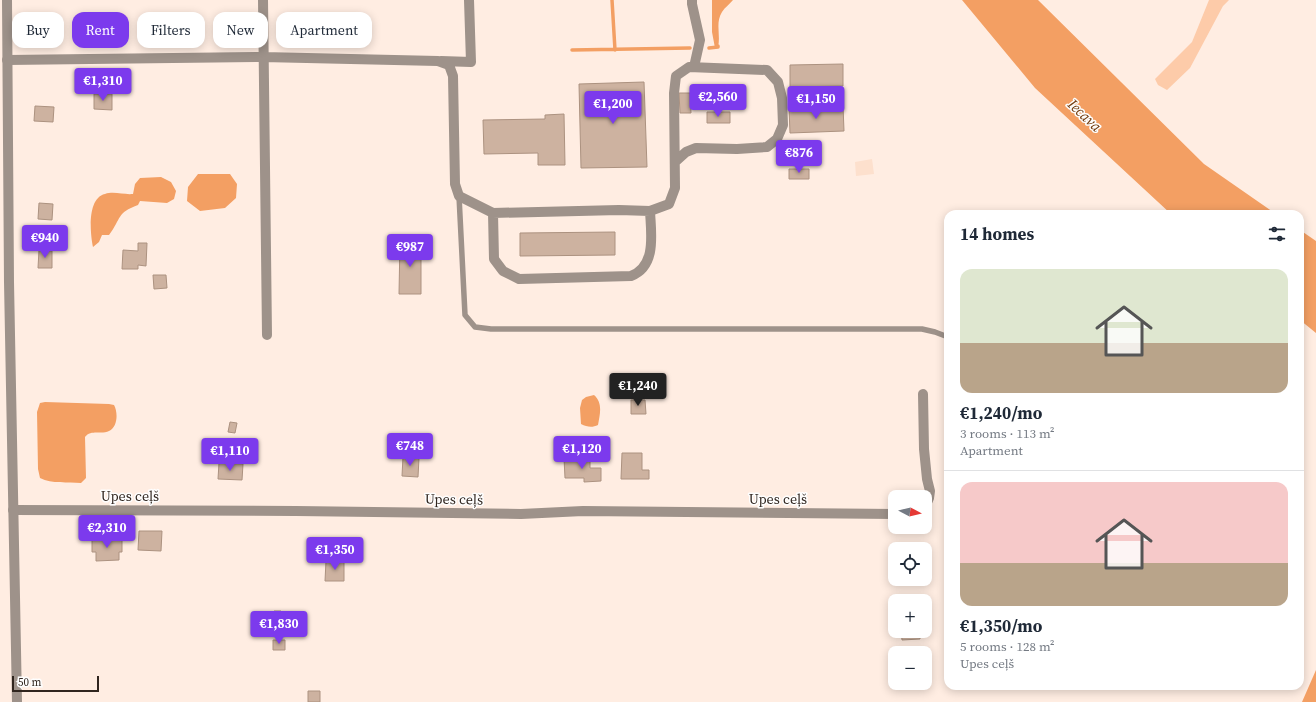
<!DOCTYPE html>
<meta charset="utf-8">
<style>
body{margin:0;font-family:"Source Serif 4",serif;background:#f6f6f7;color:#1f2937;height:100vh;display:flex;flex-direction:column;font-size:15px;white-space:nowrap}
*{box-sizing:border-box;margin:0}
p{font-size:13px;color:#747a83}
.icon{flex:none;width:22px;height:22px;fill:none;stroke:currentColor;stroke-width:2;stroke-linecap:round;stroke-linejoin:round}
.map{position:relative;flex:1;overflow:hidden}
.drawer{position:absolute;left:944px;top:210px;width:360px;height:480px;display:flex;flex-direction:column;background:#fff;border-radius:12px;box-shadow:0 2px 10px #0003}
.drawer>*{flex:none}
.guide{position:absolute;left:12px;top:12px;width:380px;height:36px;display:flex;gap:8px}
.needle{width:26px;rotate:97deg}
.fabs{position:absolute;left:888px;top:490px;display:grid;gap:8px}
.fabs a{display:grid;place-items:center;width:44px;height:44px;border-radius:8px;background:#fff;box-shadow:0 2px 10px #0003;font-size:20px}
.scale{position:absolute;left:12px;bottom:10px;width:87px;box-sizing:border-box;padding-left:4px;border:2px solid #30251e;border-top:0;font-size:11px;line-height:14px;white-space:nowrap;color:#30251e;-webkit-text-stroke:3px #fefefe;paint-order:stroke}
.price{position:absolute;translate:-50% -34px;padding:0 9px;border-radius:4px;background:#7c3aed;color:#fff;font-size:13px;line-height:26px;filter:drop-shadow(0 1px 2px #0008)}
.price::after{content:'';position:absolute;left:50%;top:24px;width:12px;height:9px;margin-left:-6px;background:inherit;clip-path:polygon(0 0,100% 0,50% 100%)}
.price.on{background:#222;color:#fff}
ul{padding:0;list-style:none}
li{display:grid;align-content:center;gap:8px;height:212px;padding:0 16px}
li+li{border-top:1px solid #e0e1e3}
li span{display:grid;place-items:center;height:124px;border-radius:12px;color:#555}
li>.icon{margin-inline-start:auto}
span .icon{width:72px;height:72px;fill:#fffc;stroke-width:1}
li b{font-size:17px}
h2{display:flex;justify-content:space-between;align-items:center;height:48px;padding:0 16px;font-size:17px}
.chip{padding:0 14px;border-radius:12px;background:#fff;box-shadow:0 2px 10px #0003;font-size:14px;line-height:36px}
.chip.on{background:#7c3aed;color:#fff}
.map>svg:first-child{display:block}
.built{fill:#fde0cd}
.green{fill:#fdcba9}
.water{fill:#f39f63}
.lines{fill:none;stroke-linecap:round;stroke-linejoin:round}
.stream{stroke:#f39f63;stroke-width:3.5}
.building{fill:#cdb2a0;stroke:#ac9280}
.service{stroke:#9e928a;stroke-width:5.5}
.minor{stroke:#9e928a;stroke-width:10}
.tertiary{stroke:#9e928a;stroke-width:10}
.labels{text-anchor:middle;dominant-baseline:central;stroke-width:3;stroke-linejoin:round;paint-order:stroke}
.street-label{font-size:14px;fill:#30251e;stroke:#fefefe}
.water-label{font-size:15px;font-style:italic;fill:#743e12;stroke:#fefefe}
</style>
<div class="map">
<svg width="1316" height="702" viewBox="0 0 1316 702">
<rect width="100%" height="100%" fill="#ffede2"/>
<path class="built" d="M872 159 874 174 856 176 855 162Z"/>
<path class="green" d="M1209 0H1229L1223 6 1190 68 1167 90 1158 85 1155 79 1192 42Z"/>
<path class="water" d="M712 0H733C730 4 725 7 722 12 715 23 721 35 718 47L715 48 712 32Z
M962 0H1038L1204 164 1276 214H1171L1035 88Z
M198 174H230L237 184 236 198 225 208 200 211 187 201 188 187Z
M161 177 171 182 176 191 174 199 167 203 140 201 138 205C116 213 122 218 109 235H102L99 242 93 247C90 233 87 198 105 194 114 191 124 195 133 194L135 184 140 178Z
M1300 230 1316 241V333L1300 320Z
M594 395C603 403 600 414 598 425 592 428 587 427 581 424L580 408 582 400 586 397Z
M45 402 109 404 114 405C118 412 118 427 109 431 102 435 91 429 85 437L86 478 81 483C68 482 52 484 40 478L38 469 37 412 40 403Z
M1316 670V702H1302Z"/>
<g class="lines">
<path class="stream" d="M612 0 615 50
M709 48 718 47V46
M572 50 690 48"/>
</g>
<path class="building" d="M843 64V86L790 87V65Z
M644 82 647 167 581 168 579 84Z
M705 91H729V100L705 101Z
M679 93H690L691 113H680Z
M94 94H112V110L94 109Z
M35 106 54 107 53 122 34 121Z
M843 106 844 131 790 133 789 108Z
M707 112H730V123H707Z
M564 114 565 165H538V153L484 154 483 120 545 119V115Z
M789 169H809V179H789Z
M39 203 53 204 52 220 38 219Z
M615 232V255L520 256V233Z
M400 241 421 242V294H399Z
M138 243H147L146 266 138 265V269H122L123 250 138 251Z
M39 250 52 251V268H38Z
M153 275H166L167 288 154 289Z
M631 400H645L646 414H631Z
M230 422 237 423 235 433 228 432Z
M622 453H642V470H649V479H621Z
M403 457 419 458 418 477 402 476Z
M564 458H590V468H601V481L584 482V478H565Z
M219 463 243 464 242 480 218 479Z
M139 531H162L161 551 138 550Z
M114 537V540H122V552H119V560L96 561V552H92V540H99V538Z
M326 561H344V581H325Z
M274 611H281V616H290L289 631 265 630V615L274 616Z
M901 631H920V639L902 640Z
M273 640H285V650H273Z
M308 691H320V702H308Z"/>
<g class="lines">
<path class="service" d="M459 196 465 315 475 327 491 329H922L935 332 948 337"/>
<path class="minor" d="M263 0 267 335
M692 0V4L700 40 694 67
M7 60 263 57 438 61 449 65 453 76 455 184 459 196 493 213 619 210 650 211 669 204 675 188 674 93 676 76 689 67 767 70 778 82 782 98 783 125 777 139 767 147 737 149 696 148 686 152 676 161
M441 61 471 62 469 0
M493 213 494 259 503 271 519 279 631 276C657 266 651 233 650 211
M923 394 924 449 927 479 930 491 929 498 925 507
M13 510 296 511 521 514 583 511 895 514"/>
<path class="tertiary" d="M7 0 9 282 17 702"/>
</g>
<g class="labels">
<g class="street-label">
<text x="130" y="496">Upes ceļš</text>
<text transform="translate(454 499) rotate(1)">Upes ceļš</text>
<text x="778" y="499">Upes ceļš</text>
</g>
<g class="water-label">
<text transform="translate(1085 115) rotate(43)">Iecava</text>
</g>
</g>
</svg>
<div class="fabs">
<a><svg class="needle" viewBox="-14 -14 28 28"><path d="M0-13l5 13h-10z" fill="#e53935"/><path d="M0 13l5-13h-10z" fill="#747a83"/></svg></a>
<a><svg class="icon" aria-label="locate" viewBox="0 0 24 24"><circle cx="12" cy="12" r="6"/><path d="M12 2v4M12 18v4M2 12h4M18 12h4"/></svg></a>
<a>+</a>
<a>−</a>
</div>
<div class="scale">50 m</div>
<b class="price" style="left:103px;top:102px">€1,310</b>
<b class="price" style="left:718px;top:118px">€2,560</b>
<b class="price" style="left:816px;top:120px">€1,150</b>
<b class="price" style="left:613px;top:125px">€1,200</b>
<b class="price" style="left:799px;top:174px">€876</b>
<b class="price" style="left:45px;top:259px">€940</b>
<b class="price" style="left:410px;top:268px">€987</b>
<b class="price on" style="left:638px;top:407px">€1,240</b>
<b class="price" style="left:410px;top:467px">€748</b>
<b class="price" style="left:582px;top:470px">€1,120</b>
<b class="price" style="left:230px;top:472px">€1,110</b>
<b class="price" style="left:107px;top:549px">€2,310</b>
<b class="price" style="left:335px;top:571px">€1,350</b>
<b class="price" style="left:279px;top:645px">€1,830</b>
<div class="guide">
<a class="chip">Buy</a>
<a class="chip on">Rent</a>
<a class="chip">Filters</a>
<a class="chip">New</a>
<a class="chip">Apartment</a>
</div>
<section class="drawer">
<h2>14 homes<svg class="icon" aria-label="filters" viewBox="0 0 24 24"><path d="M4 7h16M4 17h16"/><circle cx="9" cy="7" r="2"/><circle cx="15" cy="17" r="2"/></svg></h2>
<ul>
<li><span style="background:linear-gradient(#dfe7d0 60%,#b9a48a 0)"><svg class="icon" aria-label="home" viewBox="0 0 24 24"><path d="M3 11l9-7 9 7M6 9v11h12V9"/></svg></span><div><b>€1,240/mo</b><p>3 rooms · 113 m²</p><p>Apartment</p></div></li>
<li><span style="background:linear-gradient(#f6c9c9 65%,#b9a48a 0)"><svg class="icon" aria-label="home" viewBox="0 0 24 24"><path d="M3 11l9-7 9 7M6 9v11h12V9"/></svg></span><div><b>€1,350/mo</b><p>5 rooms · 128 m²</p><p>Upes ceļš</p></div></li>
</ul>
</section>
</div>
